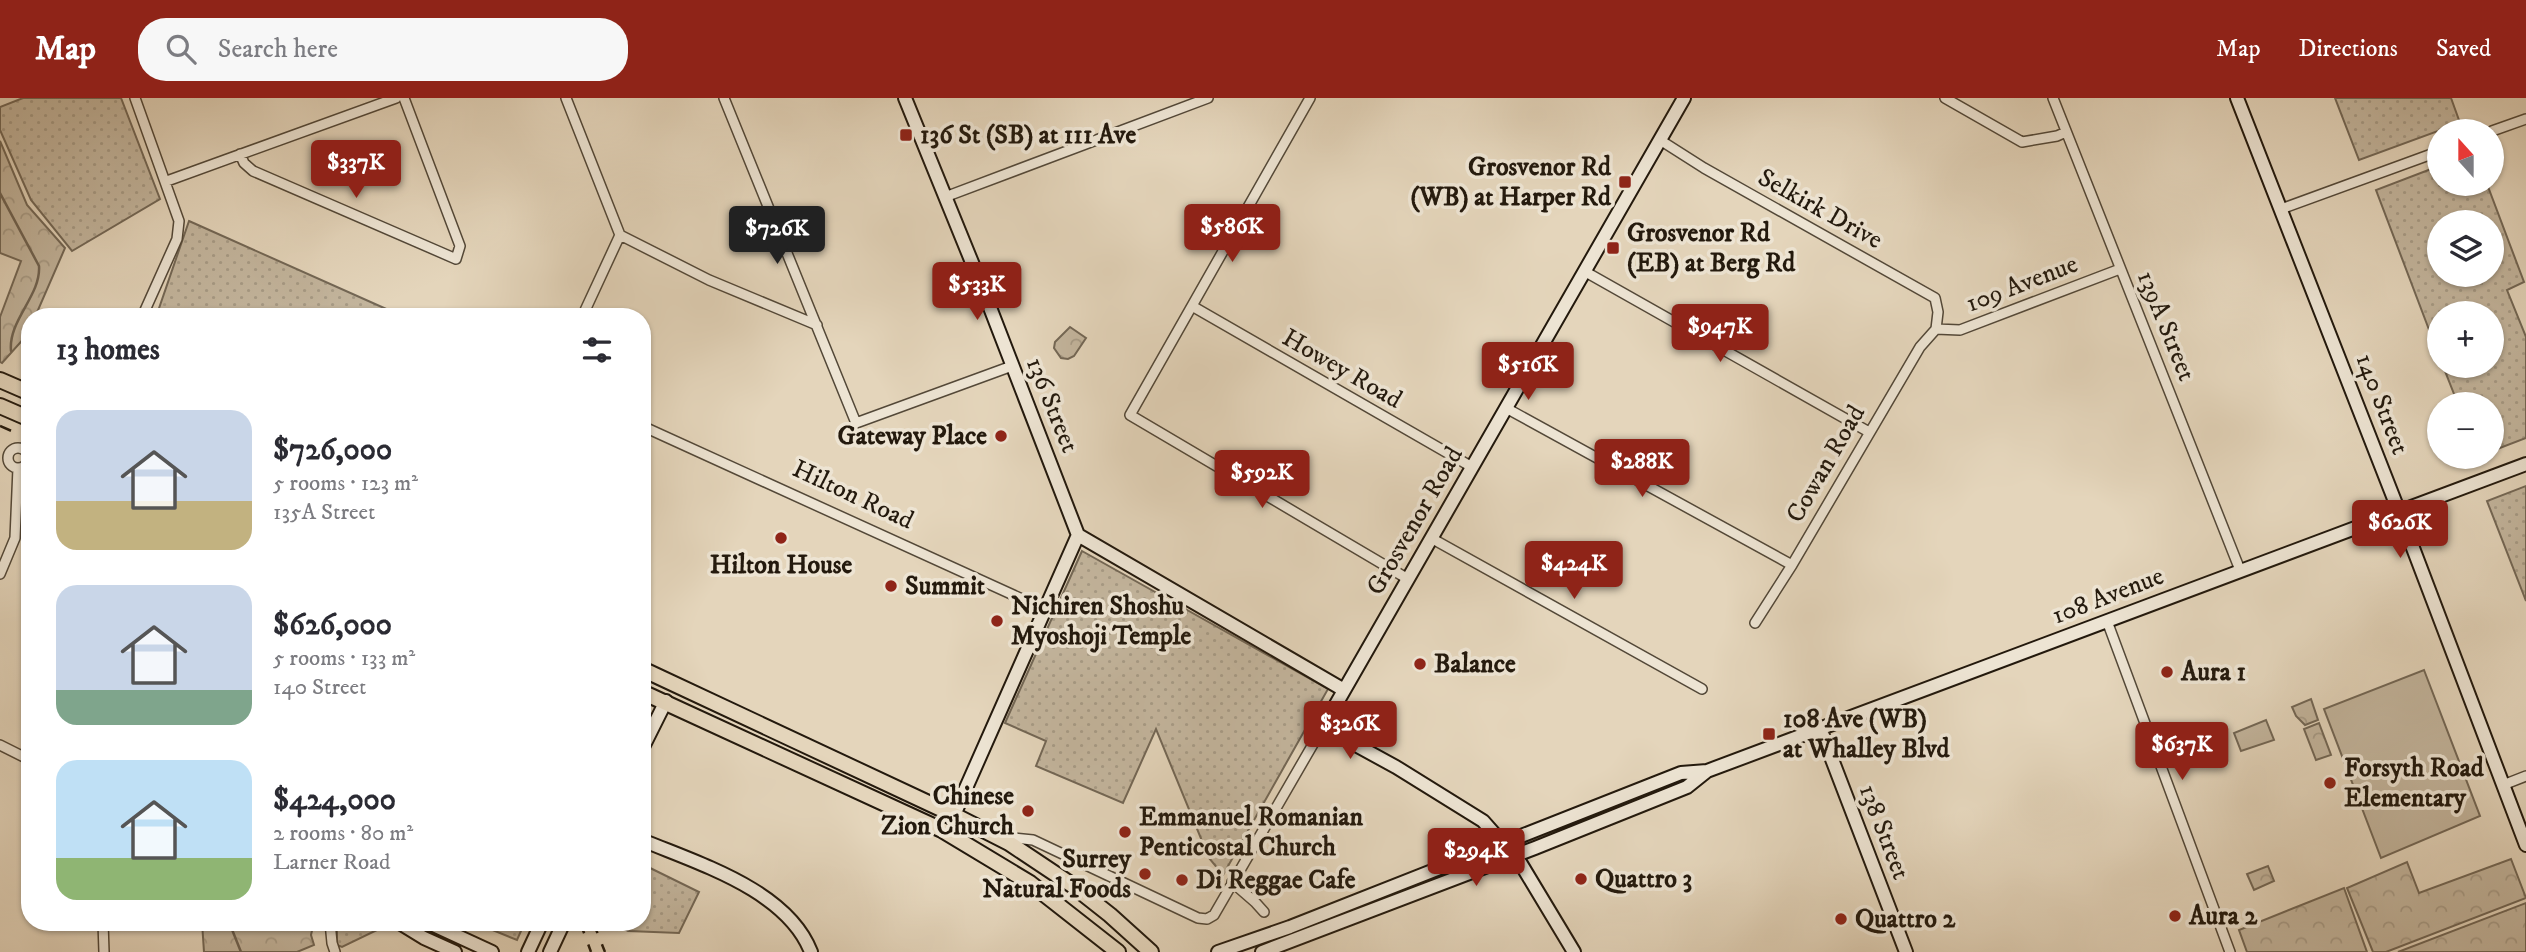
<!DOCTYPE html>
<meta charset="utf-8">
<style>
body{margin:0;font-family:"IM FELL DW Pica",serif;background:#f7f7f7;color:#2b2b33;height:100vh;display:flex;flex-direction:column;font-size:26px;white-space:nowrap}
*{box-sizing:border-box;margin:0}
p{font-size:23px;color:#7c7c81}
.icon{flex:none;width:38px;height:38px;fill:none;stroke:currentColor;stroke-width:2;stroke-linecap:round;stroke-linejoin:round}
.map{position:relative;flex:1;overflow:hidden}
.sheet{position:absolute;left:21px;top:210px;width:630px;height:623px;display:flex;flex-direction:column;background:#fff;border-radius:28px;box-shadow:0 2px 5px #0004}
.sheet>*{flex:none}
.needle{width:46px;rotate:339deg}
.buttons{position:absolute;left:2427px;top:21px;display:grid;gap:14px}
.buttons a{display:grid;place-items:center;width:77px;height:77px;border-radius:50%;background:#fff;box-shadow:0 2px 5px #0004;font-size:35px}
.price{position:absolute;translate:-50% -60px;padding:0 16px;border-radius:7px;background:#8f2418;color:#fff;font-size:23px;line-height:46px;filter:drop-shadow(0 2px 4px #0008)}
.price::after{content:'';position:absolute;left:50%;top:42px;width:21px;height:16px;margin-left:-10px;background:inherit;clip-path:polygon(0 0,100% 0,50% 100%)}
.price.active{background:#222;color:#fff}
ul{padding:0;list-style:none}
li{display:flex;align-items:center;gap:21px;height:175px;padding:0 35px}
li span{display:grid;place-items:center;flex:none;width:196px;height:140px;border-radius:21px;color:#555}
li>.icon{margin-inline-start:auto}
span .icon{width:84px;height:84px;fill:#fffc;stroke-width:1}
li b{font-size:30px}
h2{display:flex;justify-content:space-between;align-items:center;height:84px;padding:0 35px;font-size:30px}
header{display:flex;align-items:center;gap:42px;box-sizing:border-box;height:98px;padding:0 35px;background:#8f2418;color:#fff}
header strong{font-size:33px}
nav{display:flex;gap:38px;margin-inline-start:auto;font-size:24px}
.search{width:490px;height:63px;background:#f7f7f7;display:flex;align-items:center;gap:18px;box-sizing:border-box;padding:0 24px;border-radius:28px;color:#7c7c81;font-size:26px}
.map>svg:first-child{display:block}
.grass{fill:url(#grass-dots);stroke:#736755;stroke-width:2;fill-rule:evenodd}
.forest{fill:url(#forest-crowns);stroke:#736755;stroke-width:2}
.pitch{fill:#c3b59d;stroke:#736755;stroke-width:2}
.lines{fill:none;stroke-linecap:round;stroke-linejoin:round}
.stream{stroke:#6f6352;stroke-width:2.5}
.street-casing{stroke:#534838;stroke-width:12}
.secondary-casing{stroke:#23190d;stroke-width:16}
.primary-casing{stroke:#23190d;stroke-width:18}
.street{stroke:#ede4d3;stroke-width:9}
.secondary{stroke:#ede4d3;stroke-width:12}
.primary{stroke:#e4d5bb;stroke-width:14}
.rail{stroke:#23190d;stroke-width:2.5;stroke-dasharray:12 12;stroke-linecap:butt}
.poi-dot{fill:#8f2418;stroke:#ede4d3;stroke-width:2.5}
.labels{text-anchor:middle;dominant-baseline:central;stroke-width:7;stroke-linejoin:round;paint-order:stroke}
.poi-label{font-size:26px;font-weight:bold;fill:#23190d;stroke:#ede4d3;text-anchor:start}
.street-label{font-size:26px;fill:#23190d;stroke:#ede4d3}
</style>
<header>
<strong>Map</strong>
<div class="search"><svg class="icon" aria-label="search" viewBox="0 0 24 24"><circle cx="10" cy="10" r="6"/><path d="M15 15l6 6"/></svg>Search here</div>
<nav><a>Map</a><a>Directions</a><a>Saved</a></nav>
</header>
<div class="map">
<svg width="2526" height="854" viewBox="0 0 2526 854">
<defs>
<pattern id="grass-dots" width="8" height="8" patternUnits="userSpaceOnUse" patternTransform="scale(1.75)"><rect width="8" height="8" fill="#c3b59d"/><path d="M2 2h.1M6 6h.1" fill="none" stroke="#a79b86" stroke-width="1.8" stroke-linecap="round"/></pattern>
<pattern id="forest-crowns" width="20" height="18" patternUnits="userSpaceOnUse" patternTransform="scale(1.75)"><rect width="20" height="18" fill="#c3b59d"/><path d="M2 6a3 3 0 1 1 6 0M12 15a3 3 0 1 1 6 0" fill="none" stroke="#a79b86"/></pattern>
</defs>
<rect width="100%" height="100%" fill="#e4d5bb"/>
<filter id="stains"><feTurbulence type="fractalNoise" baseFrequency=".00286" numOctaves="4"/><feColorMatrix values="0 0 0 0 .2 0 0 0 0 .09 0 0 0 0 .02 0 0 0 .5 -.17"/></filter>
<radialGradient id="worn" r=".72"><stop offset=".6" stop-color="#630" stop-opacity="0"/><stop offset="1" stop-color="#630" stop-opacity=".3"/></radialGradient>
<path class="grass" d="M23 0H121L160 101 72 153 31 102 0 32V9Z
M2335 0H2451L2460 25 2359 62Z
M2439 68 2440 86H2487L2524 184 2507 192 2526 239V340L2492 353V306H2458L2443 268H2492V215H2440L2439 258 2376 92ZM2440 124H2492V177H2440Z
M189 123 402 218V219H156Z
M2526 388V503L2487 403Z
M1082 453 1328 591 1223 777 1209 760 1156 631 1123 705 1036 668 1046 643 1005 625Z
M642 766 699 794 679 835 628 833 612 824H642Z
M337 824H373L377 832 342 849 337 847Z
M473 824H525L517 842Z"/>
<path class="forest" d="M0 43 27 107 65 150 35 219H30L27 237 2 265 0 264V219L21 163 0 155Z
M1070 229 1086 240 1074 258 1068 261 1061 260 1054 250 1055 244Z
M2311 601 2318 622 2305 627 2296 618 2292 609Z
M2319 625 2331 657 2316 662 2304 631Z
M2511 761 2526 800 2386 854H2373L2347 790 2407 764 2419 795Z
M2268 768 2274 783 2254 792 2247 776Z
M2344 790 2367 854H2247L2239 832Z
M2526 805V854H2398Z
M202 824H314L311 837 314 847 297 854H204Z"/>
<path class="pitch" d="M2424 572 2480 718 2381 760 2324 611Z
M2266 622 2274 642 2241 653 2234 635Z"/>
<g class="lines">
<path class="stream" d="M0 95 39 168C41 198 8 222 11 253
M229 824 241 854"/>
<defs>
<path id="street" d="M135 0 179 123 177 141 142 219
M566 0 620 137 582 219
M724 0 856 325 1012 268
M1310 0 1130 317 1408 481
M1945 0 2022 44 2057 38 2066 34
M2053 0 2240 472
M2492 33 2526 21
M1660 42 1704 70 1935 200 1938 214 1936 231
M240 56 244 65 253 73 456 161 460 148 404 0
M167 83 396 0
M945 99 1208 0
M2281 111 2440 53
M620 137 709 182 817 227
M1584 173 1869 334
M1192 208 1472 369
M1936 231 1960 232 2120 171
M1506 310 1792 467
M642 328 1044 511
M8 360a10 10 0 1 1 20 0a10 10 0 1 1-20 0Z
M1431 440 1702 591
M0 476 15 440 18 370
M2107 523 2230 854
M1755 525 1792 467 1920 249 1936 231
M0 647 30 662
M2503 687 2526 678
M1004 739 1033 742 1198 820 1207 821 1214 817 1323 629
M1232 784 1255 804 1264 814
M103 824 104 854
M330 824 332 845 335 854"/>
<path id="secondary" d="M905 0 984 194 1078 437
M2237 0 2405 429 2526 747
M1078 437 1344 592
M1820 630 1906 854
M642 651 666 603
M954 717 1078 437
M642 742C699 766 787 792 811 854
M398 824 424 840 455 854
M427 824 492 854
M528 854 542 824
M550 854 564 824
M1218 854 1290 829 1681 675 1707 673
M1262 854 1535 750 1687 689 1707 673 2526 366
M1574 854 1521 766 1483 723 1396 669 1323 629 1684 0"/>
<path id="primary" d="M0 282 30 295
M0 308 30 321
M642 571 954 717 1009 745 1072 787 1110 817 1151 854
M642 594 942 732 1030 785 1118 854"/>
</defs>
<use href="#street" class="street-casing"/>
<use href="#secondary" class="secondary-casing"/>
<use href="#primary" class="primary-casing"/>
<use href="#street" class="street"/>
<use href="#secondary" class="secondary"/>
<use href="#primary" class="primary"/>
<path class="rail" d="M0 328 30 341
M580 824 591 854
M593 824 605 854"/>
</g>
<g class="poi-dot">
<rect x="899" y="30" width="14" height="14" rx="3.5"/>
<rect x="1618" y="77" width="14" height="14" rx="3.5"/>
<rect x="1606" y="143" width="14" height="14" rx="3.5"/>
<circle cx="1001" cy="338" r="7"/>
<circle cx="781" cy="440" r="7"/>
<circle cx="891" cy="488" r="7"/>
<circle cx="997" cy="523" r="7"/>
<circle cx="1420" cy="566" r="7"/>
<circle cx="2167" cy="574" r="7"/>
<rect x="1762" y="629" width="14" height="14" rx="3.5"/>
<circle cx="2330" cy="685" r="7"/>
<circle cx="1028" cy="713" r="7"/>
<circle cx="1125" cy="734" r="7"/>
<circle cx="1145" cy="776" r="7"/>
<circle cx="1581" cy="781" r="7"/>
<circle cx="1182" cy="782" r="7"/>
<circle cx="2175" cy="818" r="7"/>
<circle cx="1841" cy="821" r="7"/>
</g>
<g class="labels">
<g class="poi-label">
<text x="920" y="37">136 St (SB) at 111 Ave</text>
<text x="1611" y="69" text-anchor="end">Grosvenor Rd<tspan x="1611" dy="30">(WB) at Harper Rd</tspan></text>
<text x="1627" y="135">Grosvenor Rd<tspan x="1627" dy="30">(EB) at Berg Rd</tspan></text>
<text x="987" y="338" text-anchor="end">Gateway Place</text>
<text x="781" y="467" text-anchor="middle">Hilton House</text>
<text x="905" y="488">Summit</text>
<text x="1011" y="508">Nichiren Shoshu<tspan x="1011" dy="30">Myoshoji Temple</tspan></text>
<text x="1434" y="566">Balance</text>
<text x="2181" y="574">Aura 1</text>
<text x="1783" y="621">108 Ave (WB)<tspan x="1783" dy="30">at Whalley Blvd</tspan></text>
<text x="2344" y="670">Forsyth Road<tspan x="2344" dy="30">Elementary</tspan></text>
<text x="1014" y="698" text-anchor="end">Chinese<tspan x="1014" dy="30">Zion Church</tspan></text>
<text x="1139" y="719">Emmanuel Romanian<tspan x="1139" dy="30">Penticostal Church</tspan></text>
<text x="1131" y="761" text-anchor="end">Surrey<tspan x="1131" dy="30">Natural Foods</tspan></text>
<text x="1595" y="781">Quattro 3</text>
<text x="1196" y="782">Di Reggae Cafe</text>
<text x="2189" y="818">Aura 2</text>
<text x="1855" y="821">Quattro 2</text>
</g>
<g class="street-label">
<text transform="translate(1820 111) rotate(29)">Selkirk Drive</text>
<text transform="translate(2022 186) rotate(-21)">109 Avenue</text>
<text transform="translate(2166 228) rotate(68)">139A Street</text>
<text transform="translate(1342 271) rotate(30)">Howey Road</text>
<text transform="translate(2382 306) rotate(69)">140 Street</text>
<text transform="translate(1052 307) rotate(68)">136 Street</text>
<text transform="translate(1826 366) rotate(-60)">Cowan Road</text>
<text transform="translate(853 397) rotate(25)">Hilton Road</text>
<text transform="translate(1415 423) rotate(-60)">Grosvenor Road</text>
<text transform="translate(2108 498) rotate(-21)">108 Avenue</text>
<text transform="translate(1884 734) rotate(69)">138 Street</text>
</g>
</g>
<rect width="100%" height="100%" filter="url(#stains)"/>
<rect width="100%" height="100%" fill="url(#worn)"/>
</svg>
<div class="buttons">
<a><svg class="needle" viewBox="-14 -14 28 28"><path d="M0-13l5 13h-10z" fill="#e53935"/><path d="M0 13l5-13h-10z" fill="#7c7c81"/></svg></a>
<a><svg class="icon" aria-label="layers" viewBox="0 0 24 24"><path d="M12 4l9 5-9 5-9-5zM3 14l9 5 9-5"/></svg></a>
<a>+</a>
<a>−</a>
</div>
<b class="price" style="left:356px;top:102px">$337K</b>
<b class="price" style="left:1232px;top:166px">$586K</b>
<b class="price active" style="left:777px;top:168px">$726K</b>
<b class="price" style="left:977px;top:224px">$533K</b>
<b class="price" style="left:1720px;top:266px">$947K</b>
<b class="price" style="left:1528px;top:304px">$516K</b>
<b class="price" style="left:1642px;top:401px">$288K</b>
<b class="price" style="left:1262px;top:412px">$592K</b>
<b class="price" style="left:2400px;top:462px">$626K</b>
<b class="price" style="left:1574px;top:503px">$424K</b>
<b class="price" style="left:1350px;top:663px">$326K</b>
<b class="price" style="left:2182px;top:684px">$637K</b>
<b class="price" style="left:1476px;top:790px">$294K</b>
<section class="sheet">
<h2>13 homes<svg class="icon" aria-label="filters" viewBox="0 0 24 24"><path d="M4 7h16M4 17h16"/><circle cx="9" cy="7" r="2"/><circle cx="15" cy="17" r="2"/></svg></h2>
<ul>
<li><span style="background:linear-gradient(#c9d6e8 65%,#c2b280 0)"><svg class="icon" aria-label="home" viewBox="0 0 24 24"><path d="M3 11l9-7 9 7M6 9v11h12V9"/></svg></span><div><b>$726,000</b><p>5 rooms · 123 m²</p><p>135A Street</p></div></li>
<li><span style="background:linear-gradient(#c9d6e8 75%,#7fa58c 0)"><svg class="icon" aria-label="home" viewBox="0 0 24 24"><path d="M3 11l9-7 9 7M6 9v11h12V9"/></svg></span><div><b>$626,000</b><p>5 rooms · 133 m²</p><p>140 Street</p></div></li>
<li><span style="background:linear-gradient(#bfe0f5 70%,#8fb573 0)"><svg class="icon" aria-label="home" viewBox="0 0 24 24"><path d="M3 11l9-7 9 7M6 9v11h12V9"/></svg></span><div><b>$424,000</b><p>2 rooms · 80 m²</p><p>Larner Road</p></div></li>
</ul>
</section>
</div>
